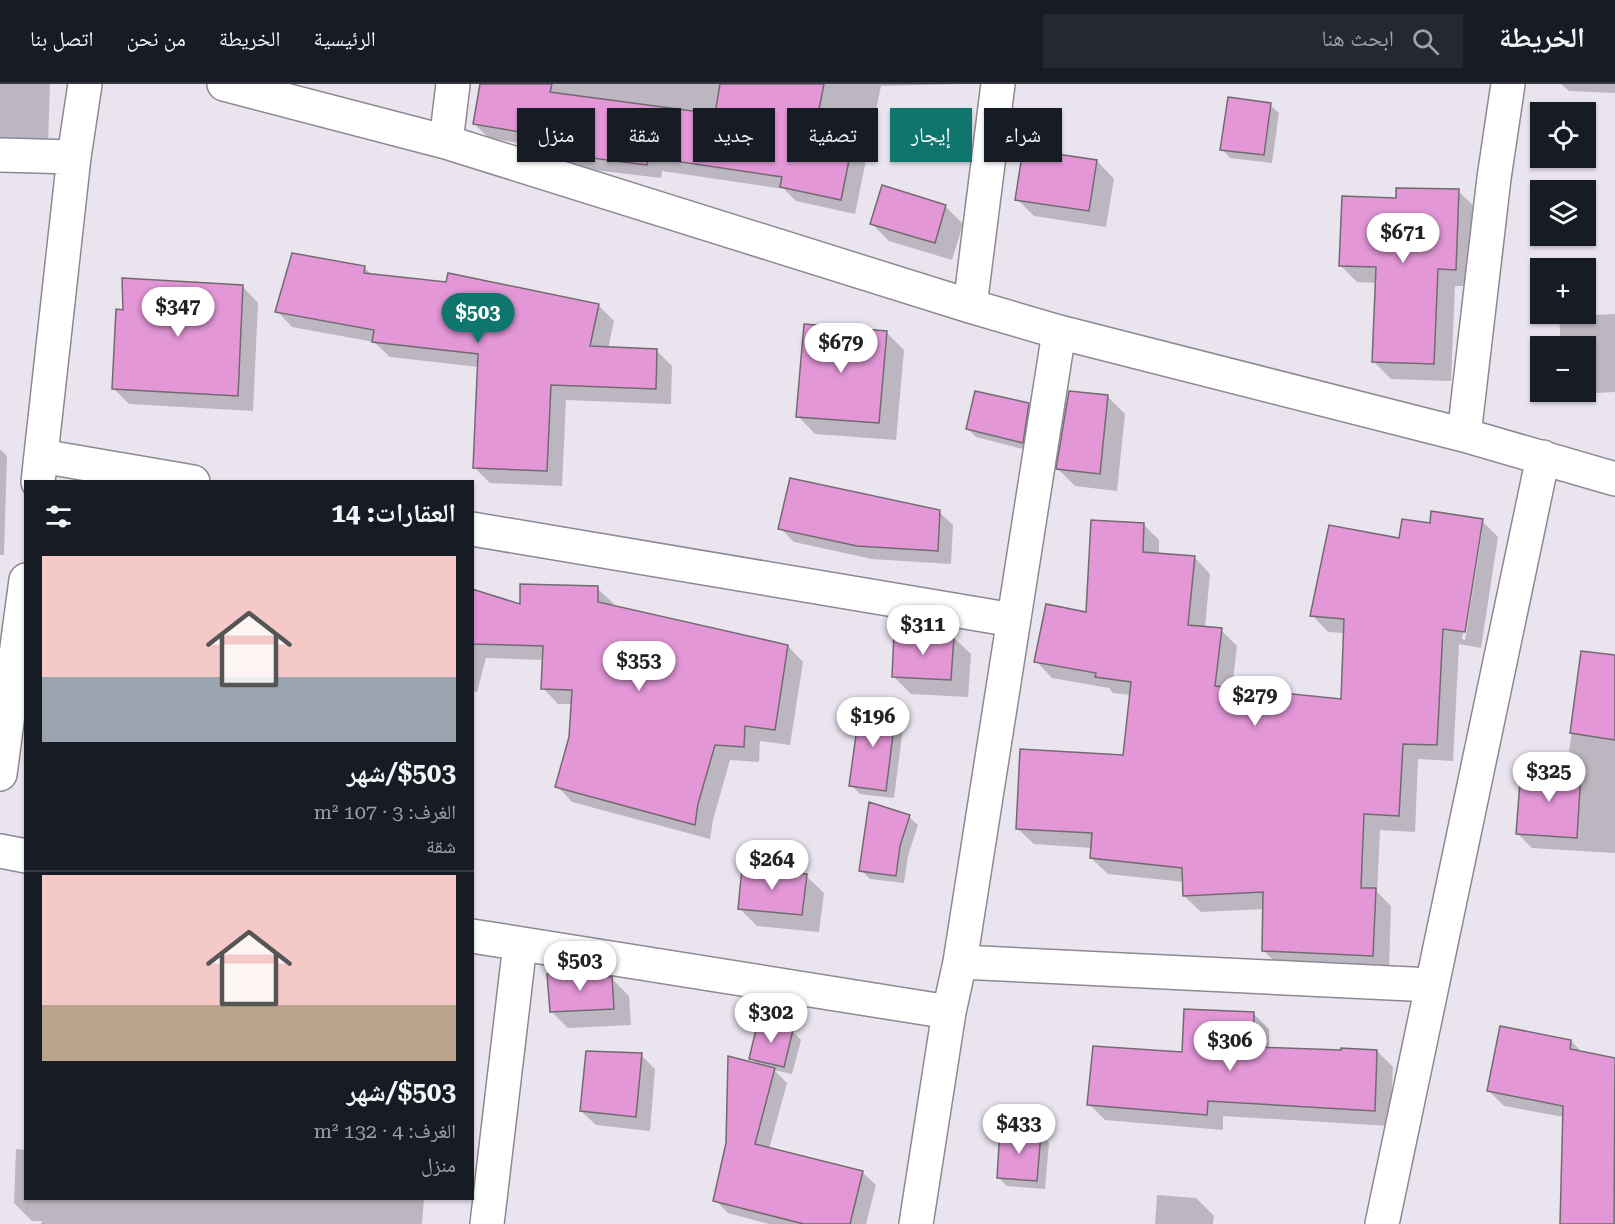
<!DOCTYPE html>
<html lang="ar">
<meta charset="utf-8">
<style>
body{margin:0;font-family:"Roboto Serif","Noto Naskh Arabic",serif;background:#242831;color:#f1f3f6;direction:rtl;height:100vh;display:flex;flex-direction:column;font-size:22px;white-space:nowrap}
*{box-sizing:border-box;margin:0}
p{font-size:20px;color:#9ea1a6}
.icon{flex:none;width:33px;height:33px;fill:none;stroke:currentColor;stroke-width:2;stroke-linecap:round;stroke-linejoin:round}
.map{position:relative;flex:1;overflow:hidden;direction:ltr}
.panel{position:absolute;left:24px;top:396px;width:450px;height:720px;display:flex;flex-direction:column;background:#171b24;border-radius:0px;box-shadow:0 2px 4px #0004;direction:rtl}
.panel>*{flex:none}
.top-card{position:absolute;left:492px;top:24px;width:570px;height:54px;direction:rtl;display:flex;gap:12px}
.controls{position:absolute;left:1530px;top:18px;display:grid;gap:12px}
.controls a{display:grid;place-items:center;width:66px;height:66px;border-radius:0px;background:#171b24;box-shadow:0 2px 4px #0004;font-size:30px}
.price{position:absolute;translate:-50% -51px;padding:0 14px;border-radius:21px;background:#fff;color:#222;font-size:20px;line-height:39px;filter:drop-shadow(0 2px 3px #0008)}
.price::after{content:'';position:absolute;left:50%;top:36px;width:18px;height:14px;margin-left:-9px;background:inherit;clip-path:polygon(0 0,100% 0,50% 100%)}
.price.active{background:#0f766e;color:#fff}
ul{padding:0;list-style:none}
li{display:grid;align-content:center;gap:12px;height:318px;padding:0 18px}
li+li{border-top:2px solid #363941}
li span{display:grid;place-items:center;height:186px;border-radius:0px;color:#555}
li>.icon{margin-inline-start:auto}
span .icon{width:108px;height:108px;fill:#fffc;stroke-width:1}
li b{font-size:26px}
h2{display:flex;justify-content:space-between;align-items:center;height:72px;padding:0 18px;font-size:26px}
.chip{padding:0 21px;border-radius:0px;background:#171b24;box-shadow:0 2px 4px #0004;font-size:21px;line-height:54px}
.chip.active{background:#0f766e;color:#fff}
header{display:flex;align-items:center;gap:36px;box-sizing:border-box;height:84px;padding:0 30px;background:#171b24;border-bottom:2px solid #363941}
header strong{font-size:28px}
nav{display:flex;gap:33px;margin-inline-start:auto;font-size:21px}
.search{width:420px;height:54px;background:#242831;display:flex;align-items:center;gap:15px;box-sizing:border-box;padding:0 21px;border-radius:0px;color:#9ea1a6;font-size:22px}
.map>svg:first-child{display:block}
.shadow{fill:#0003;fill-rule:evenodd}
.building{fill:#e397d7;stroke:#736a71;stroke-width:1.5}
.lines{fill:none;stroke-linecap:round;stroke-linejoin:round}
.minor-casing{stroke:#8e8892;stroke-width:36}
.minor{stroke:#fff;stroke-width:33}
</style>
<header>
<strong>الخريطة</strong>
<div class="search"><svg class="icon" aria-label="search" viewBox="0 0 24 24"><circle cx="10" cy="10" r="6"/><path d="M15 15l6 6"/></svg>ابحث هنا</div>
<nav><a>الرئيسية</a><a>الخريطة</a><a>من نحن</a><a>اتصل بنا</a></nav>
</header>
<div class="map">
<svg width="1615" height="1140" viewBox="0 0 1615 1140">
<rect width="100%" height="100%" fill="#eae4ef"/>
<path class="shadow" d="M0 0H50L48 61 0 58Z
M481 0H963L881 2 855 130 796 117 784 105 662 87 661 94 569 83 555 68V65L489 54 474 40Z
M1561 0H1615V9L1569 7Z
M1541 18 1579 19 1588 27 1586 72V28H1541Z
M1270 21 1279 29 1272 79 1230 74 1222 65Z
M1097 77 1114 95 1106 143 1034 132 1017 115Z
M883 103 946 123 963 140 952 176 889 157 872 140Z
M1458 107 1476 124 1473 202H1455L1451 297 1391 295 1373 277 1377 199 1357 198 1340 181 1398 116Z
M365 184 373 192 598 221 614 237 608 265 657 267 672 282 671 320 566 316 562 402 490 399 474 383 479 283 390 273 374 258 292 243 277 227Z
M243 203 258 219 253 327 129 320 113 304Z
M1615 230V308L1577 310 1575 308H1586V262H1561L1559 233Z
M886 248 904 266 896 356 815 350 798 332Z
M1108 313 1125 330 1117 407 1075 402 1058 385Z
M1028 321 1037 329 1031 367 976 353 967 344Z
M0 365 7 372 4 471H0Z
M939 428 953 441 951 480 872 475 794 458 780 444Z
M1482 437 1498 453 1481 564 1459 560 1453 677 1418 675 1415 748 1380 746 1377 808 1391 822 1389 888 1280 883 1264 867 1265 825 1201 828 1184 812V798L1108 790 1091 774 1092 764 1034 760 1017 744 1124 672 1131 611 1113 609 1109 604 1052 594 1036 577 1087 530 1143 440 1159 456V470L1194 473 1210 490 1205 544 1221 546 1237 562 1232 605 1342 616 1345 549 1328 548 1312 531 1400 456 1431 441ZM1479 448H1482L1465 556 1462 555Z
M597 504 613 519V523L788 562 803 578 790 661 760 657 759 678 730 676 713 736 710 755 572 718 557 702 570 653 573 620H558L543 604 544 576 486 574 477 608 472 607V506L521 522Z
M953 553 971 570 968 613 911 610 893 592Z
M1583 568 1615 573V769L1532 764 1517 749 1566 689Z
M895 628 904 636 894 714 860 710 851 701Z
M909 733 918 741 908 772 904 799 870 795 861 786Z
M806 792 824 809 819 848 757 842 740 825Z
M612 895 629 912 631 941 568 944 551 927Z
M1253 929 1269 945V965L1377 967 1393 983 1390 1042 1223 1032V1046L1105 1036 1089 1020 1184 970Z
M792 947 801 956 792 990 774 986 787 999 769 1065 862 1088 876 1101 866 1140H769L728 1129 715 1116 758 981 751 974Z
M1571 957 1583 969 1615 975V1140H1561L1564 1033 1504 1022 1489 1007Z
M641 971 655 985 650 1047 596 1041 581 1027Z
M1041 1050 1049 1059 1045 1105 1007 1102 998 1093Z
M16 1065 26 1066V1114H424L422 1140H41L42 1137H32L14 1119Z
M1157 1111 1196 1114 1214 1132 1213 1140H1155Z"/>
<path class="building" d="M480 0H552L550 8 715 30 720 0H824L819 25 858 32 841 116 780 103 782 93 648 73 647 81 553 69 555 54 473 40Z
M1228 13 1271 19 1264 71 1220 66Z
M1023 65 1097 76 1089 127 1015 116Z
M882 101 946 121 935 159 870 140Z
M1396 104 1459 105 1456 186 1438 185 1434 280 1372 278 1376 183 1339 182 1342 112 1396 114Z
M292 169 365 182 364 189 446 198 448 189 599 220 590 262 657 265 656 305 551 301 547 387 473 384 478 270 372 258 374 246 275 228Z
M122 194 243 201 238 312 112 305 116 225 123 226Z
M804 240 887 247 879 339 796 333Z
M975 307 1029 319 1023 359 966 345Z
M1069 307 1108 311 1100 390 1056 385Z
M790 394 940 426 938 467 857 462 778 445Z
M1431 427 1483 435 1465 548 1443 545 1437 661 1403 660 1399 732 1364 730 1361 804H1376L1373 872 1262 867 1263 808 1183 812 1182 784 1090 774 1092 749 1016 745 1020 665 1123 671 1131 598 1095 593 1096 589 1034 578 1046 520 1086 528 1091 436 1144 439 1143 468 1195 472 1188 541 1222 544 1215 602 1341 615 1344 535 1310 532 1329 441 1399 454 1402 435 1430 439Z
M520 500 598 502V518L788 561 775 646 745 642 744 663 715 661 698 720 695 741 555 703 569 653 572 606 541 605 543 562 472 560V505L520 520Z
M894 548 954 552 951 596 892 593Z
M1581 567 1615 571V656L1570 649Z
M860 622 896 626 886 707 849 702Z
M1521 684 1581 688 1577 754 1516 750Z
M869 718 910 731 900 762 896 792 859 787Z
M742 784 807 790 802 831 738 825Z
M583 889 612 893 614 925 550 928 547 890Z
M1184 925 1254 928 1253 963 1341 966V964L1377 966 1375 1027 1208 1017 1207 1031 1087 1021 1093 962 1182 968Z
M758 937 793 946 784 983 749 975Z
M1500 942 1571 956 1570 965 1615 974 1614 1140H1560L1563 1022 1487 1007Z
M586 967 642 969 636 1033 580 1027Z
M728 972 775 984 755 1060 863 1087 850 1140H804L713 1117 726 1059Z
M1000 1045 1041 1049 1037 1097 997 1094Z"/>
<g class="lines">
<defs>
<path id="minor" d="M224 0 446 58 970 222 1059 248 1464 351 1615 395
M446 58 453 0
M0 71 74 73
M970 222 998 0
M1464 351 1494 94 1508 0
M41 372 193 398
M38 398 74 73 85 0
M472 445 1013 536
M0 690 26 496
M0 767 26 772
M472 852 949 928
M960 878 1432 901
M487 1140 520 860
M916 1140 949 928 960 878 1059 248
M1382 1140 1543 373"/>
</defs>
<use href="#minor" class="minor-casing"/>
<use href="#minor" class="minor"/>
</g>
</svg>
<div class="controls">
<a><svg class="icon" aria-label="locate" viewBox="0 0 24 24"><circle cx="12" cy="12" r="6"/><path d="M12 2v4M12 18v4M2 12h4M18 12h4"/></svg></a>
<a><svg class="icon" aria-label="layers" viewBox="0 0 24 24"><path d="M12 4l9 5-9 5-9-5zM3 14l9 5 9-5"/></svg></a>
<a>+</a>
<a>−</a>
</div>
<b class="price" style="left:1403px;top:180px">$671</b>
<b class="price" style="left:178px;top:254px">$347</b>
<b class="price active" style="left:478px;top:260px">$503</b>
<b class="price" style="left:841px;top:290px">$679</b>
<b class="price" style="left:923px;top:572px">$311</b>
<b class="price" style="left:639px;top:608px">$353</b>
<b class="price" style="left:1255px;top:643px">$279</b>
<b class="price" style="left:873px;top:664px">$196</b>
<b class="price" style="left:1549px;top:719px">$325</b>
<b class="price" style="left:772px;top:807px">$264</b>
<b class="price" style="left:580px;top:908px">$503</b>
<b class="price" style="left:771px;top:960px">$302</b>
<b class="price" style="left:1230px;top:988px">$306</b>
<b class="price" style="left:1019px;top:1071px">$433</b>
<div class="top-card">
<a class="chip">شراء</a>
<a class="chip active">إيجار</a>
<a class="chip">تصفية</a>
<a class="chip">جديد</a>
<a class="chip">شقة</a>
<a class="chip">منزل</a>
</div>
<section class="panel">
<h2>العقارات: 14<svg class="icon" aria-label="filters" viewBox="0 0 24 24"><path d="M4 7h16M4 17h16"/><circle cx="9" cy="7" r="2"/><circle cx="15" cy="17" r="2"/></svg></h2>
<ul>
<li><span style="background:linear-gradient(#f6c9c9 65%,#9aa5b1 0)"><svg class="icon" aria-label="home" viewBox="0 0 24 24"><path d="M3 11l9-7 9 7M6 9v11h12V9"/></svg></span><div><b>$503/شهر</b><p>الغرف: 3 · 107 m²</p><p>شقة</p></div></li>
<li><span style="background:linear-gradient(#f6c9c9 70%,#b9a48a 0)"><svg class="icon" aria-label="home" viewBox="0 0 24 24"><path d="M3 11l9-7 9 7M6 9v11h12V9"/></svg></span><div><b>$503/شهر</b><p>الغرف: 4 · 132 m²</p><p>منزل</p></div></li>
</ul>
</section>
</div>
